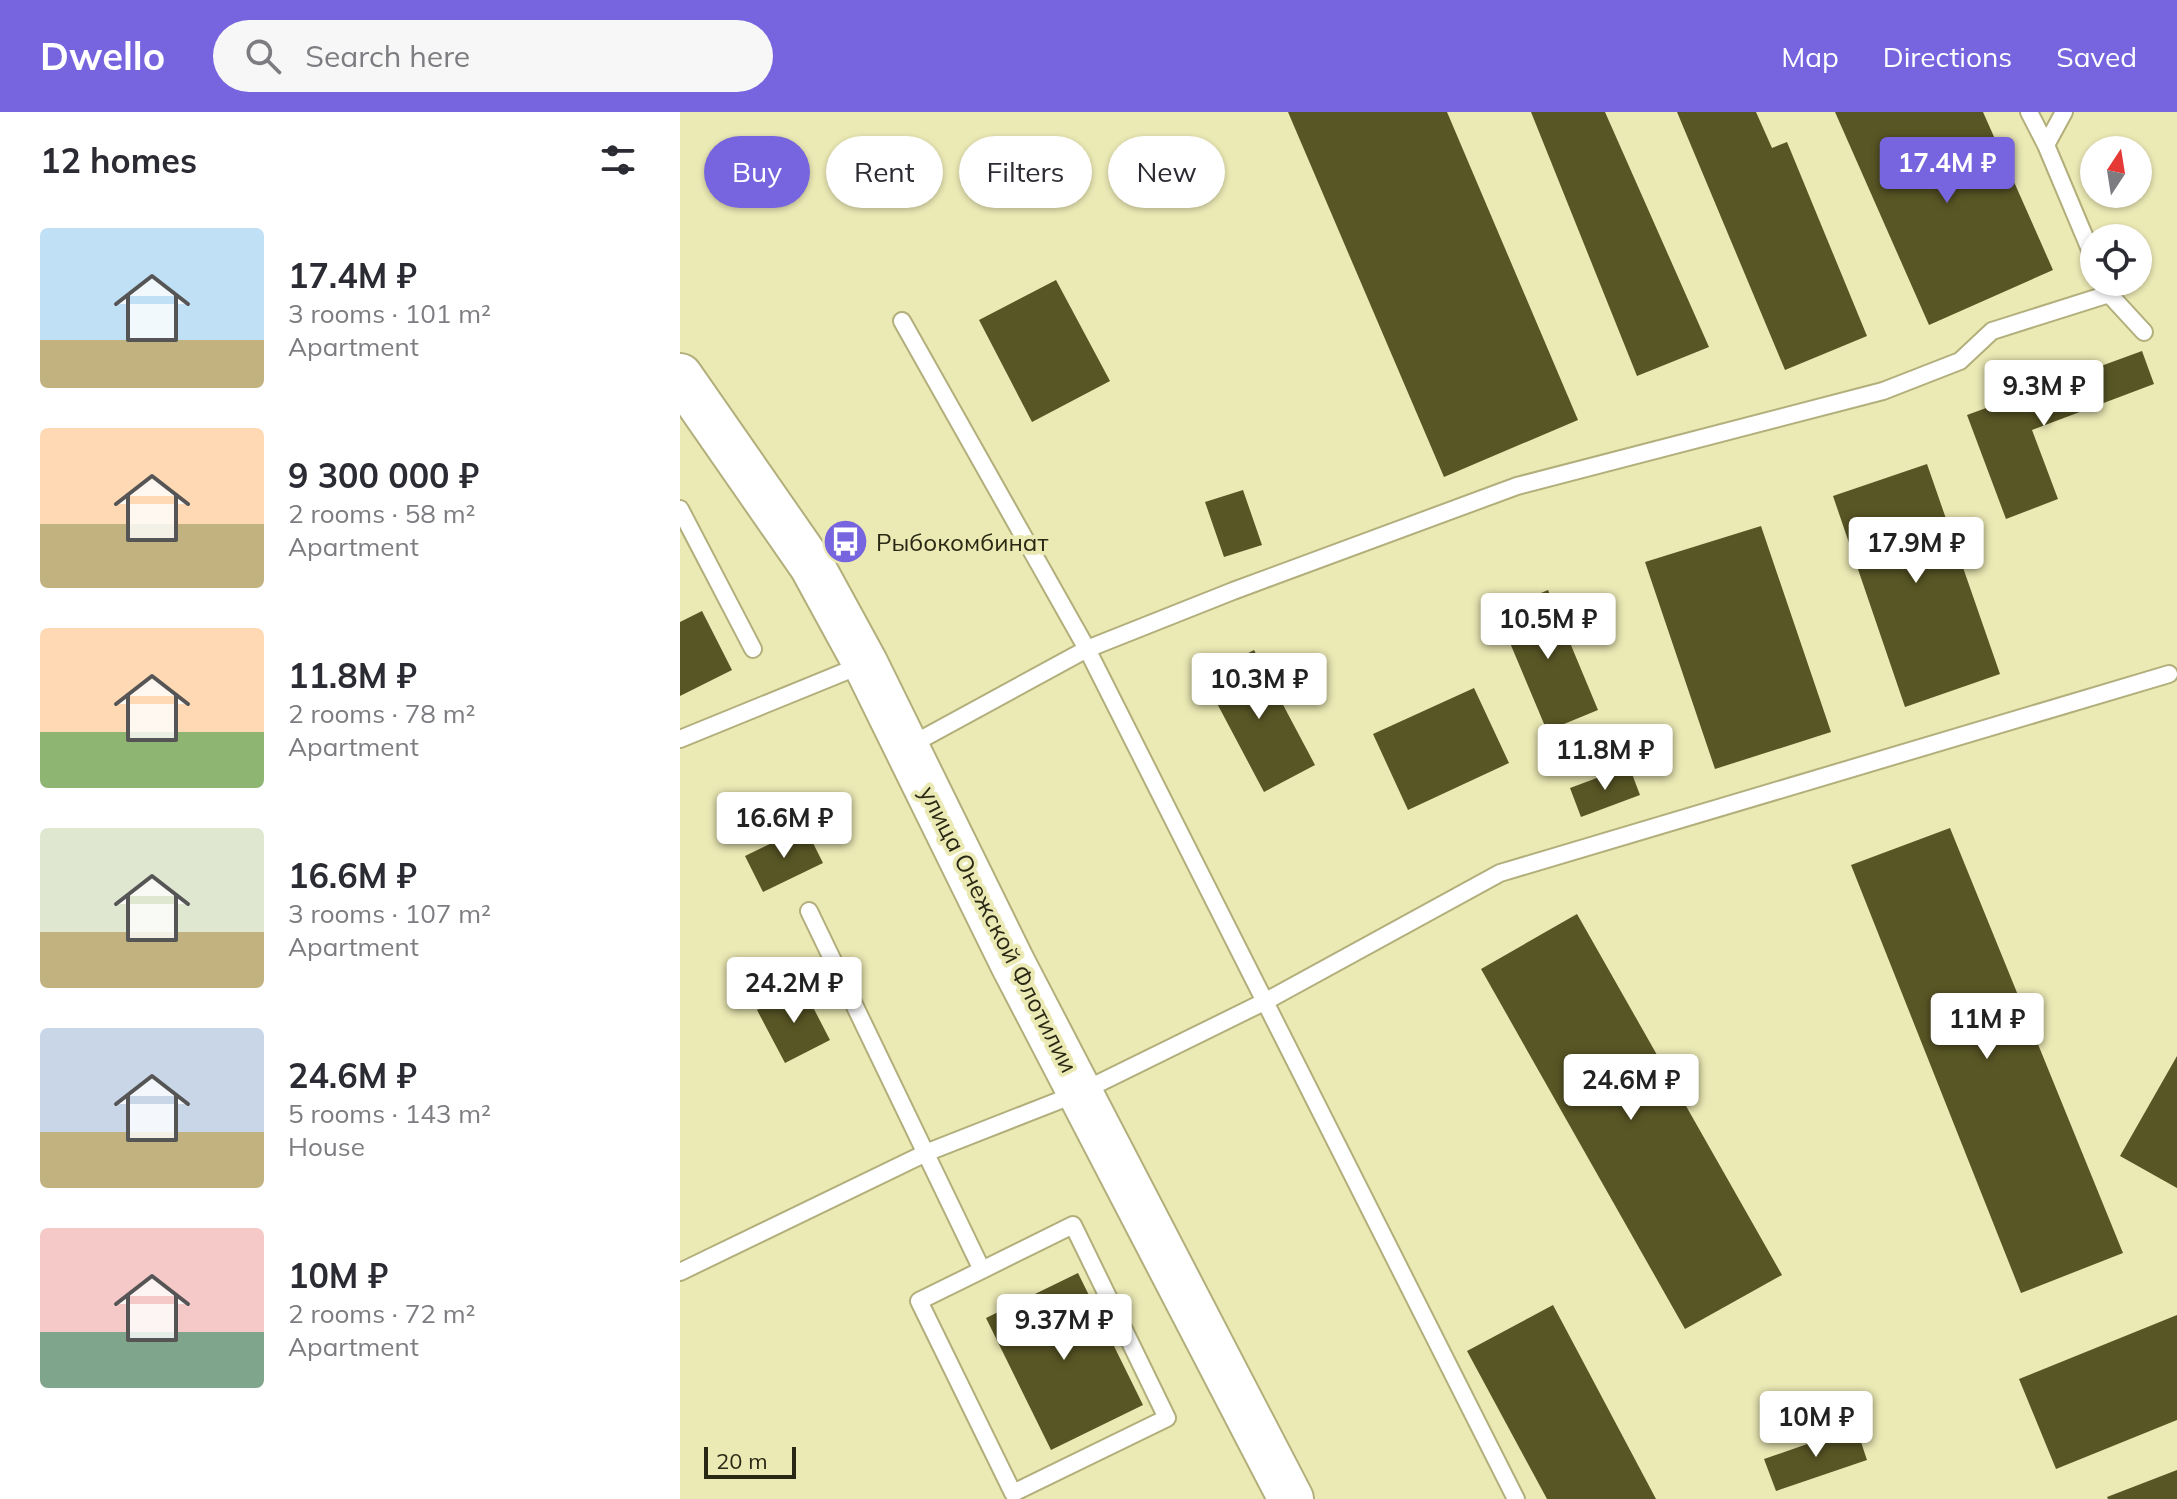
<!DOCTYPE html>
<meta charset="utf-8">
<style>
body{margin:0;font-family:Mulish,sans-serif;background:#f7f7f7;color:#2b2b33;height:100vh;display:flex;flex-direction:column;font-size:30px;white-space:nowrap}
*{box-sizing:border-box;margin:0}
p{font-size:26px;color:#7c7c81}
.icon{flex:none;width:44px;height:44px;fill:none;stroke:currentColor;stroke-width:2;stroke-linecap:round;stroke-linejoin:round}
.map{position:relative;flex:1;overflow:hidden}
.sheet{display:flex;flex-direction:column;background:#fff;width:680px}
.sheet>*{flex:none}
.top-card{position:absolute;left:24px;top:24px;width:760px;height:72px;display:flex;gap:16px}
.needle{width:52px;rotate:12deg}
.buttons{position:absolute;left:1400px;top:24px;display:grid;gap:16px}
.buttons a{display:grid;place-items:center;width:72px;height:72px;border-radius:50%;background:#fff;box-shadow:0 2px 6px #0004;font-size:40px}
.scale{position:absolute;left:24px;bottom:20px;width:92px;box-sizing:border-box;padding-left:8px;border:4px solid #292814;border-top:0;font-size:22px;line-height:28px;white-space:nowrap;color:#292814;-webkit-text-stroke:6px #ebe9b4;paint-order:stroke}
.price{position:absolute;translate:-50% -68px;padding:0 18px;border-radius:8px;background:#fff;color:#222;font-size:26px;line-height:52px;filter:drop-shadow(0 2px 4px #0008)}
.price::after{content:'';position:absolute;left:50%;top:48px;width:24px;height:18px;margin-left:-12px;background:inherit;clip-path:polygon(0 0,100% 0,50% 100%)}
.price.selected{background:#7765e0;color:#fff}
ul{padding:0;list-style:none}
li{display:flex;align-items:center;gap:24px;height:200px;padding:0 40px}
li span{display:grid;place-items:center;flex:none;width:224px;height:160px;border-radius:8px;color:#555}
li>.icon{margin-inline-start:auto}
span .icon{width:96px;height:96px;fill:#fffc;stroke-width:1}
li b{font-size:34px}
h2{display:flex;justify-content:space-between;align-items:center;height:96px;padding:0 40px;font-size:34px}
.pill{padding:0 28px;border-radius:36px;background:#fff;box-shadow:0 2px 6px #0004;font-size:28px;line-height:72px}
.pill.selected{background:#7765e0;color:#fff}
header{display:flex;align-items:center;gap:48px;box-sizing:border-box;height:112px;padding:0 40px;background:#7765e0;color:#fff}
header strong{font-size:38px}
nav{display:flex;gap:44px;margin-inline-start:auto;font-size:28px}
.search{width:560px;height:72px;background:#f7f7f7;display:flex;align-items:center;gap:20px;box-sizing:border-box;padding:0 28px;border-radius:44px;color:#7c7c81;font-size:30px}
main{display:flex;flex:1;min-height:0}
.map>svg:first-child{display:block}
.building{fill:#595625}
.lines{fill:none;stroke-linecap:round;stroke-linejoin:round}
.lane-casing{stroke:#b2af7c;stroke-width:20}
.secondary-casing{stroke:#b2af7c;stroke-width:48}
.lane{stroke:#fff;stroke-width:16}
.secondary{stroke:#fff;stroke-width:44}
.labels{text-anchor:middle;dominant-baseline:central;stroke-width:8;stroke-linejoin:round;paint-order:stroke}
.poi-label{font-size:24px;fill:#292814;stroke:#ebe9b4;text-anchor:start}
.street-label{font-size:24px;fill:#292814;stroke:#ebe9b4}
</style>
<header>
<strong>Dwello</strong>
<div class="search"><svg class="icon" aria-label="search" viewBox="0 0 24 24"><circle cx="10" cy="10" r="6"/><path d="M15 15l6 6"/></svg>Search here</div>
<nav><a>Map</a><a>Directions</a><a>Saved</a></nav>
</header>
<main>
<section class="sheet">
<h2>12 homes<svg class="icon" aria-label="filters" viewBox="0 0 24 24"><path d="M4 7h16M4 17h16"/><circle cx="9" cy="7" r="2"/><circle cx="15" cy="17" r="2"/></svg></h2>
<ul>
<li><span style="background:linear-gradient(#bfe0f5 70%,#c2b280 0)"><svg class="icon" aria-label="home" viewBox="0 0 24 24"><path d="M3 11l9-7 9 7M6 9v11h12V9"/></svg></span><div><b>17.4M ₽</b><p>3 rooms · 101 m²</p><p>Apartment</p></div></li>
<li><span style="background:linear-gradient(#ffd9b3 60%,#c2b280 0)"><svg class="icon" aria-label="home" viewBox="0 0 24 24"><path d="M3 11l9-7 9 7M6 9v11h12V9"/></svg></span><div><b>9 300 000 ₽</b><p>2 rooms · 58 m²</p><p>Apartment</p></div></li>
<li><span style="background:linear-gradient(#ffd9b3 65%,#8fb573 0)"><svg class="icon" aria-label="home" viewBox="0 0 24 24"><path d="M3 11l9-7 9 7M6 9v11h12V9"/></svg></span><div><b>11.8M ₽</b><p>2 rooms · 78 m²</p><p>Apartment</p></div></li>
<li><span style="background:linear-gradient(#dfe7d0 65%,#c2b280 0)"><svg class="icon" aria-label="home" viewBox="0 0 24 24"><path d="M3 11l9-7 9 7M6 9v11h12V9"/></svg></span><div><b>16.6M ₽</b><p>3 rooms · 107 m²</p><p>Apartment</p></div></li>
<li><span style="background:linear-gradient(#c9d6e8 65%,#c2b280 0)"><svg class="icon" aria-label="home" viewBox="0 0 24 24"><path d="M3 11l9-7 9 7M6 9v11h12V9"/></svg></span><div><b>24.6M ₽</b><p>5 rooms · 143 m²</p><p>House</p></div></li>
<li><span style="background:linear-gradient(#f6c9c9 65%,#7fa58c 0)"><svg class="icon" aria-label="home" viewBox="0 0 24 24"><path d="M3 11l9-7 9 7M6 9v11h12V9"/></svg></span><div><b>10M ₽</b><p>2 rooms · 72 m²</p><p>Apartment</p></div></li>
</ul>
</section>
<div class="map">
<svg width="1497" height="1387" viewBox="0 0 1497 1387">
<rect width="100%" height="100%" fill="#ebe9b4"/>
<path class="building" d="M608 0H767L898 308 764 365Z
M851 0H925L1029 235 957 264Z
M997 0H1076L1092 36 1107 30 1187 224 1105 258Z
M1155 0H1303L1373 158 1249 213Z
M376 168 430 269 352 310 299 208Z
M1462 239 1474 272 1352 318 1378 387 1326 407 1287 303Z
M1247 352 1320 562 1225 595 1153 384Z
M563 378 582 433 544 445 525 390Z
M1081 414 1151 620 1035 657 965 450Z
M868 478 918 598 867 619 817 500Z
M22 499 52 558 0 584V510Z
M574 538 635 653 584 680 523 565Z
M794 576 829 651 728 698 693 622Z
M949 654 960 683 901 705 890 676Z
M125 715 143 751 83 780 65 744Z
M1270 716 1443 1141 1341 1181 1171 753Z
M897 802 1102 1163 1005 1217 801 857Z
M122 874 150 928 105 951 77 898Z
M1497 944V1076L1440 1044Z
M398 1161 463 1293 371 1338 306 1206Z
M873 1193 976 1387H867L787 1239Z
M1497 1203V1308L1376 1357 1339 1267Z
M1176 1315 1187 1348 1096 1379 1084 1347Z
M1497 1358V1387H1428L1427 1385Z"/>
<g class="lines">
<defs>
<path id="lane" d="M1349 0 1366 33 1414 147
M1366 33 1384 0
M222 209 407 537 836 1387
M0 397 73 537
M0 627 184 552
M229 634 407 537 553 479 837 374 1203 279 1280 249 1312 219 1429 182 1464 220
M129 799 302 1158 239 1189 333 1381 487 1306 393 1113 302 1158
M0 1160 248 1040 401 980 586 889 820 761 1489 562"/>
<path id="secondary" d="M0 264 132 454 185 551 333 852 611 1387"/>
</defs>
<use href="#lane" class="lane-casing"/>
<use href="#secondary" class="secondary-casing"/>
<use href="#lane" class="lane"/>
<use href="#secondary" class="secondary"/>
</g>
<defs>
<symbol id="bus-disc" viewBox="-11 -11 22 22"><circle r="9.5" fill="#7765e0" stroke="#ebe9b4"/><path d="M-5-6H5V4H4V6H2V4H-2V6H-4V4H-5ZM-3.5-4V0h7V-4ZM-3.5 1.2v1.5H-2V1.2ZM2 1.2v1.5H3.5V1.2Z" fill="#fff"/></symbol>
</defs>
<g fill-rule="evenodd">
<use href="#bus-disc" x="140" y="404" width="51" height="51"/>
</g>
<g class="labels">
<g class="poi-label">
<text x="196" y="430">Рыбокомбинат</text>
</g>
<g class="street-label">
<text transform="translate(319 817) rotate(63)">улица Онежской Флотилии</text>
</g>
</g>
</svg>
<div class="buttons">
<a><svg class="needle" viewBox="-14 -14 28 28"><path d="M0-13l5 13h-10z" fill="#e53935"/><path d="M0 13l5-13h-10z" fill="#7c7c81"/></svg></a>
<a><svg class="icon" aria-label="locate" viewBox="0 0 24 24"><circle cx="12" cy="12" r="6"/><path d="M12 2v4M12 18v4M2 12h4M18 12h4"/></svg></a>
</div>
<div class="scale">20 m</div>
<b class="price selected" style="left:1267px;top:93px">17.4M ₽</b>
<b class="price" style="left:1364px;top:316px">9.3M ₽</b>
<b class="price" style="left:1236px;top:473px">17.9M ₽</b>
<b class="price" style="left:868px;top:549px">10.5M ₽</b>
<b class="price" style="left:579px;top:609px">10.3M ₽</b>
<b class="price" style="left:925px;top:680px">11.8M ₽</b>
<b class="price" style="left:104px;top:748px">16.6M ₽</b>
<b class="price" style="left:114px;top:913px">24.2M ₽</b>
<b class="price" style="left:1307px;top:949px">11M ₽</b>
<b class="price" style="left:951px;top:1010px">24.6M ₽</b>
<b class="price" style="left:384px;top:1250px">9.37M ₽</b>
<b class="price" style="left:1136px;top:1347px">10M ₽</b>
<div class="top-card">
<a class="pill selected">Buy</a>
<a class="pill">Rent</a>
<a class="pill">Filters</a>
<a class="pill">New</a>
</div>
</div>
</main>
